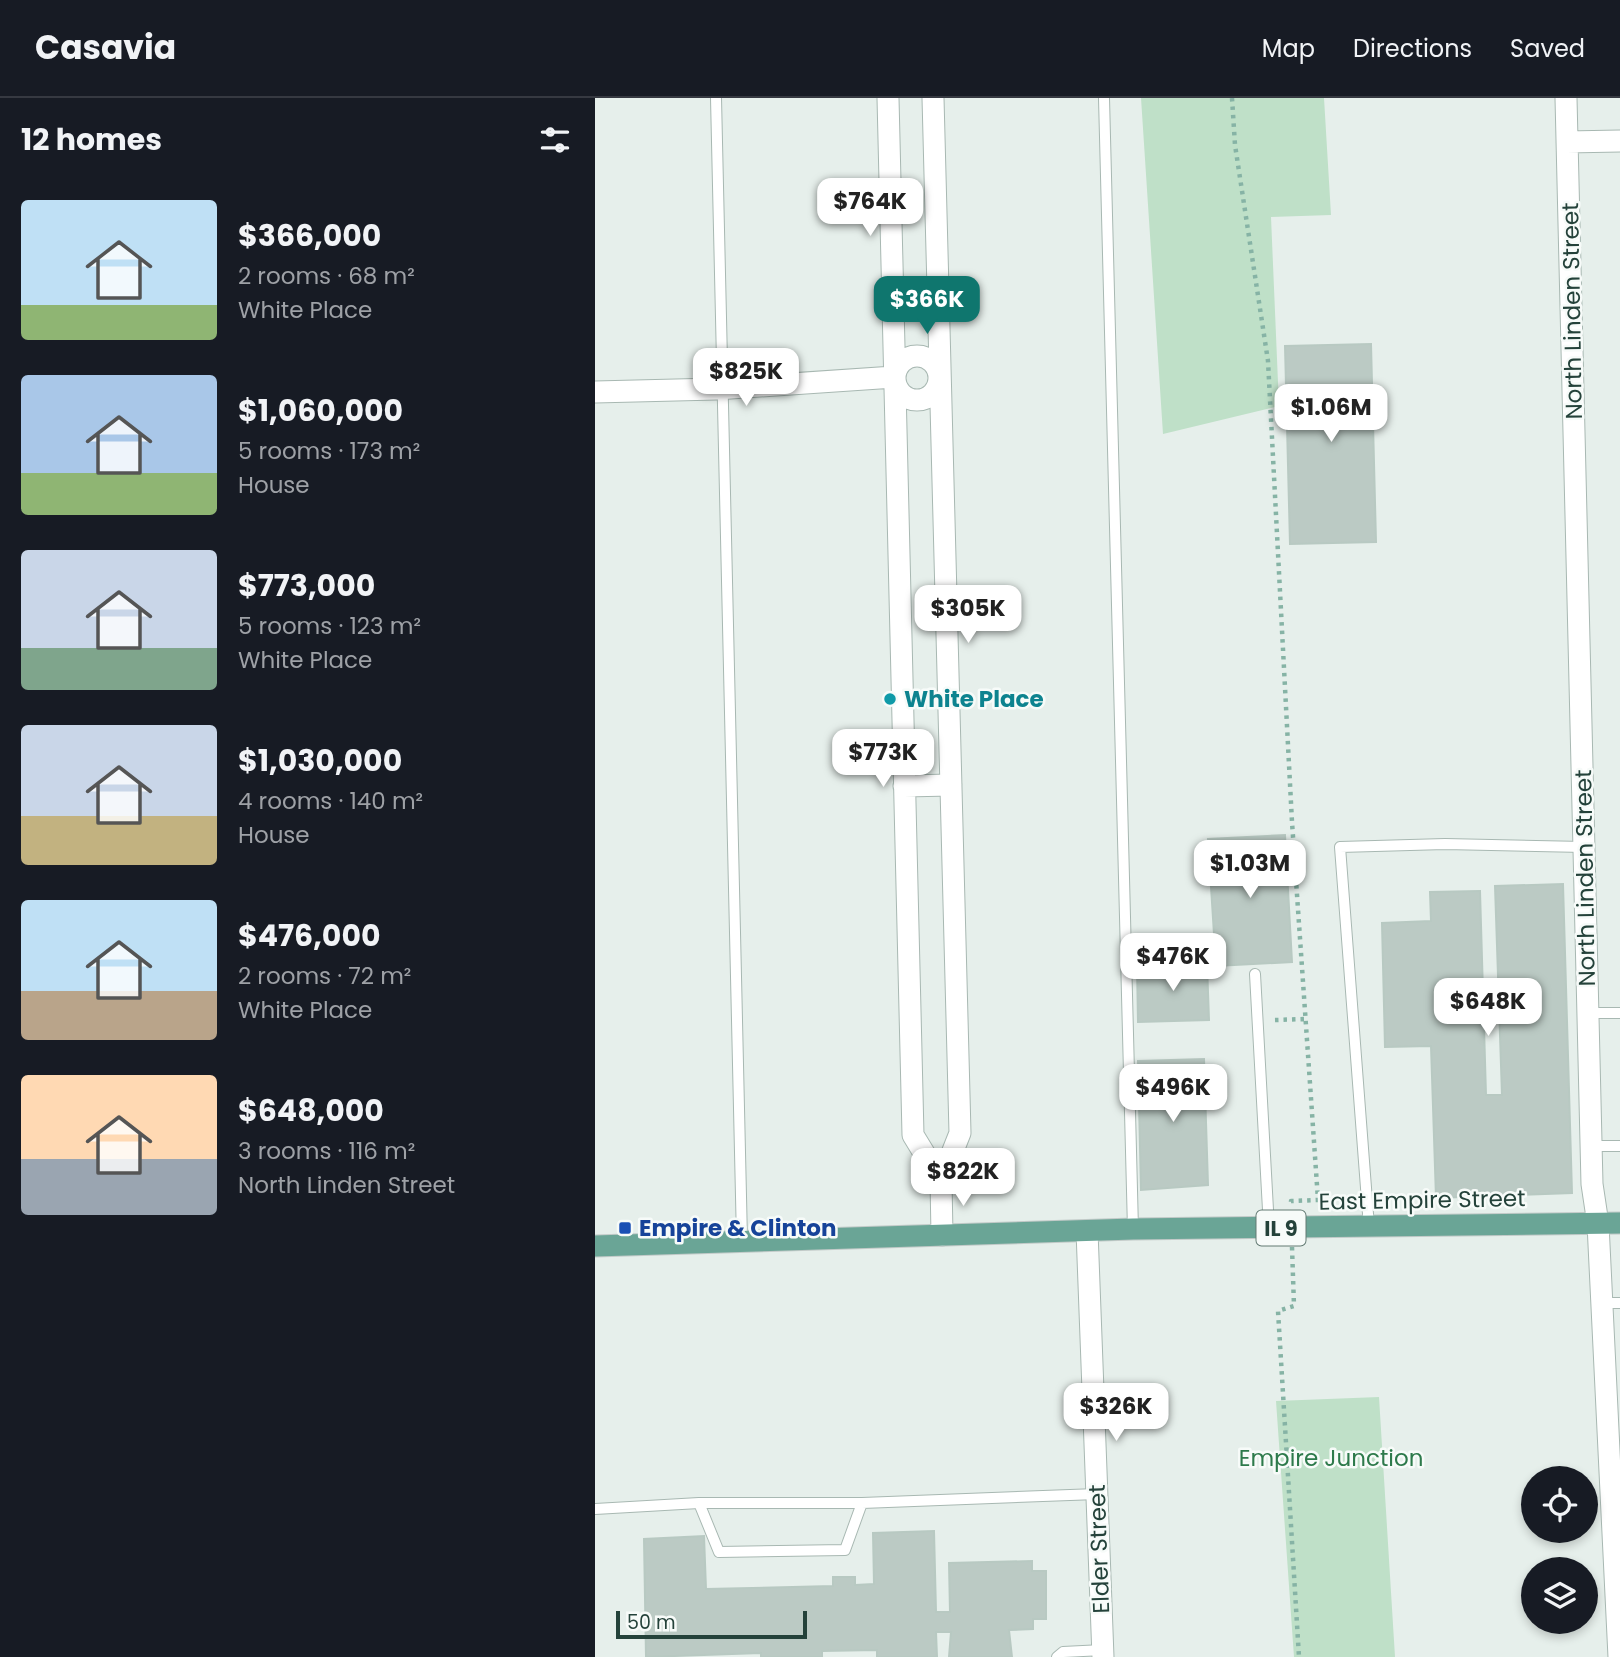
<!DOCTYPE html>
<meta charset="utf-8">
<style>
body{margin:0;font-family:Poppins,sans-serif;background:#20242c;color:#f1f3f6;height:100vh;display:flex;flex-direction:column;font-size:26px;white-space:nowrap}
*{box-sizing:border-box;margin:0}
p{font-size:23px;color:#9ea1a6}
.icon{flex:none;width:38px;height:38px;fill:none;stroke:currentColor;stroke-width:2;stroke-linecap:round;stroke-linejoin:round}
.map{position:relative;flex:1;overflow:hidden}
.sheet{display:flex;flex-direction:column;background:#171b24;width:595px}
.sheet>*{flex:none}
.tools{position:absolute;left:926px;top:1368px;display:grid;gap:14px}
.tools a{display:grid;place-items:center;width:77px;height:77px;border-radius:50%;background:#171b24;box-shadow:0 4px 10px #0003;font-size:35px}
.scale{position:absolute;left:21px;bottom:18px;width:191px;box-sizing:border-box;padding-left:7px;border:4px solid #24423a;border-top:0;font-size:19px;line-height:24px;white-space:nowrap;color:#24423a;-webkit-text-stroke:5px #f7fbf9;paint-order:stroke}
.price{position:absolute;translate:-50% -60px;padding:0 16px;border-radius:14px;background:#fff;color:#222;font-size:23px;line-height:46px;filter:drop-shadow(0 2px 4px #0008)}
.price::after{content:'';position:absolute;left:50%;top:42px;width:21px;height:16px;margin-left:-10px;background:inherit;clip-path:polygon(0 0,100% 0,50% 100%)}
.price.current{background:#0f766e;color:#fff}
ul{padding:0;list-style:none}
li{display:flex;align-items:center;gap:21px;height:175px;padding:0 21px}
li span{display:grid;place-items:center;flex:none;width:196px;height:140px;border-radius:7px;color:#555}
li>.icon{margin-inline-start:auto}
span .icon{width:84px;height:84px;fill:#fffc;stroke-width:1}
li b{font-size:30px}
h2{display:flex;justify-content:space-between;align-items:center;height:84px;padding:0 21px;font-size:30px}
header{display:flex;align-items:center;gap:42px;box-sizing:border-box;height:98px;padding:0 35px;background:#171b24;border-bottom:2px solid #363941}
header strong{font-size:33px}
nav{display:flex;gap:38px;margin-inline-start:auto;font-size:24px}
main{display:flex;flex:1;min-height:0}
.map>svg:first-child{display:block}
.green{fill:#bfe0c8}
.building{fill:#bbcac4;stroke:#b8c9c2;stroke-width:2}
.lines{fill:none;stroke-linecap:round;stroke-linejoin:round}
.service-casing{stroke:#a8b8b2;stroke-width:12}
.minor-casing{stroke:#a8b8b2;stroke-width:23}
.primary-casing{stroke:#c2cac8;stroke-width:23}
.path{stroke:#86b3a5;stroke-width:4.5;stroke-dasharray:3.5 5;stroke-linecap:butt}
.service{stroke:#fff;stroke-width:10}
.minor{stroke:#fff;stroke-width:21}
.primary{stroke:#6aa596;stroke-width:21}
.culture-dot{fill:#0f9aa8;stroke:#f7fbf9;stroke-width:2.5}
.transit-dot{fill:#1a4fb4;stroke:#f7fbf9;stroke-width:2.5}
.labels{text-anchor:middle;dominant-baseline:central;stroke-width:5;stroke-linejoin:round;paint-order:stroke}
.shield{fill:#f7fbf9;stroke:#637a73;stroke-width:2}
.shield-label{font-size:21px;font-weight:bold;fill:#24423a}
.street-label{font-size:23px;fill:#24423a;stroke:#f7fbf9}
.culture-label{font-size:23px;font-weight:bold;fill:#0d838f;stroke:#f7fbf9;text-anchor:start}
.transit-label{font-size:23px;font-weight:bold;fill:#164399;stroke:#f7fbf9;text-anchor:start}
.park-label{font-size:23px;fill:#2d7a4b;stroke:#f7fbf9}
</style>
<header>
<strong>Casavia</strong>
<nav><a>Map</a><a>Directions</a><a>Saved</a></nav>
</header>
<main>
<section class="sheet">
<h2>12 homes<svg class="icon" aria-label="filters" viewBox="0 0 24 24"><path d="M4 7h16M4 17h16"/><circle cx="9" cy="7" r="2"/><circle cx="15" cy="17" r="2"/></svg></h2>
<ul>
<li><span style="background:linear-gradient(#bfe0f5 75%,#8fb573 0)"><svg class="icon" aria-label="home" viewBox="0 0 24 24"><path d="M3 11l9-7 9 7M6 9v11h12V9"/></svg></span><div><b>$366,000</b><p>2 rooms · 68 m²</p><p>White Place</p></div></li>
<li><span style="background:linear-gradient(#a9c7e8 70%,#8fb573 0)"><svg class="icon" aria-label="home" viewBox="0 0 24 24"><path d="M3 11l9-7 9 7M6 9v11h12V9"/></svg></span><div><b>$1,060,000</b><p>5 rooms · 173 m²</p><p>House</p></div></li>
<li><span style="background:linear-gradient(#c9d6e8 70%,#7fa58c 0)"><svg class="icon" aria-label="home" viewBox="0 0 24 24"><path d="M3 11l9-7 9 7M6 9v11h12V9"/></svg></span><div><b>$773,000</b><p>5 rooms · 123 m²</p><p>White Place</p></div></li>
<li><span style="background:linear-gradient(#c9d6e8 65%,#c2b280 0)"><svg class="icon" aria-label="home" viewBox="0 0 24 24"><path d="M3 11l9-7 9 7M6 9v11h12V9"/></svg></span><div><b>$1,030,000</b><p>4 rooms · 140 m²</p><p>House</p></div></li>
<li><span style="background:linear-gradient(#bfe0f5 65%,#b9a48a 0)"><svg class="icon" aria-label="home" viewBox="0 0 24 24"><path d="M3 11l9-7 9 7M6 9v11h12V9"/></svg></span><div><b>$476,000</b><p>2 rooms · 72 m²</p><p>White Place</p></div></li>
<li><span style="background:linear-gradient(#ffd9b3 60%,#9aa5b1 0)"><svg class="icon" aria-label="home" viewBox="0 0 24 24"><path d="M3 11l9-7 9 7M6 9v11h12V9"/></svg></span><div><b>$648,000</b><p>3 rooms · 116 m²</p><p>North Linden Street</p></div></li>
</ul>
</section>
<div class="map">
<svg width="1025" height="1559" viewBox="0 0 1025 1559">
<rect width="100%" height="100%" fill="#e6efeb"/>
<path class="green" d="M546 0H729L736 117 676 119 684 308 568 336Z
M784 1299 800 1559H699L681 1303Z"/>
<path class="building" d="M776 246 781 444 695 446 690 248Z
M690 737 697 864 621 868 613 741Z
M968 786 977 1095 841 1100 836 948 790 949 787 825 836 823 835 794 885 793 891 997H907L900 788Z
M612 866 614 922 543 924 542 868Z
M609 961 613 1087 546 1092 543 963Z
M339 1433 341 1514H355L354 1465 437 1463V1473H451V1521H438V1531L414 1532 417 1559H354L356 1534H341L342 1559H282V1552L227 1553V1559H166V1555L51 1559 49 1441 109 1438 111 1491 238 1488V1479H260V1487L279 1486 278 1435Z"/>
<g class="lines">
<defs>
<path id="service" d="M121 0 147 1142
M509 0 538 1131
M660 876 674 1130
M993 915H1025
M996 1048H1025
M774 1129 745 749 850 746 989 749
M1007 1205H1025
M104 1405 124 1454 250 1452 267 1405
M0 1411 104 1405H267L502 1396
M462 1559 468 1554 508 1552"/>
<path id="minor" d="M293 0 318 1037 346 1083
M338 0 365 1035 346 1083 347 1137
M971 0 997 1086 1003 1126 1024 1559
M972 44 1025 43
M300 280a22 22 0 1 1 44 0a22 22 0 1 1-44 0Z
M0 294 121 291 299 279
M309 688 356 687
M492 1133 508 1559"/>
<path id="primary" d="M0 1148 538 1131 1025 1125"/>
</defs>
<use href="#service" class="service-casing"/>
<use href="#minor" class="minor-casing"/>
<use href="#primary" class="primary-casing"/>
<path class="path" d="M637 0 640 47 673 263 697 724 723 1102 696 1103V1108
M680 922 711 921
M697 1149 699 1208 683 1213 704 1559"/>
<use href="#service" class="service"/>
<use href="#minor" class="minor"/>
<use href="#primary" class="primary"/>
</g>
<circle class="culture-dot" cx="295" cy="601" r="7"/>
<rect class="transit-dot" x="23" y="1123" width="14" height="14" rx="3.5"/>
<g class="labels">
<rect class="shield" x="661.5" y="1112.5" width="49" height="35" rx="5"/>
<g class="shield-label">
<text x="686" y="1130">IL 9</text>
</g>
<g class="street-label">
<text transform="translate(977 213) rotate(-91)">North Linden Street</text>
<text transform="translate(990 780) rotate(-91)">North Linden Street</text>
<text transform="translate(827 1102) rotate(-1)">East Empire Street</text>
<text transform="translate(504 1451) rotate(-92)">Elder Street</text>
</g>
<g class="culture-label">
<text x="309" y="601">White Place</text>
</g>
<g class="transit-label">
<text x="44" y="1130">Empire &amp; Clinton</text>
</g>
<g class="park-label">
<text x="736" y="1360">Empire Junction</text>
</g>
</g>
</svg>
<div class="tools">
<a><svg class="icon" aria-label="locate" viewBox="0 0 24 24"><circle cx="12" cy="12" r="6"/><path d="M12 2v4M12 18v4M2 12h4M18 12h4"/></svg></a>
<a><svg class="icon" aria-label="layers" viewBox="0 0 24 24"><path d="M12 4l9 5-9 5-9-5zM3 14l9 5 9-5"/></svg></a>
</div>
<div class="scale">50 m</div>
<b class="price" style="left:275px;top:140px">$764K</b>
<b class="price current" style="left:332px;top:238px">$366K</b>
<b class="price" style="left:151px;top:310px">$825K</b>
<b class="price" style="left:736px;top:346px">$1.06M</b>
<b class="price" style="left:373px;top:547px">$305K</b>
<b class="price" style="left:288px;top:691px">$773K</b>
<b class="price" style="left:655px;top:802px">$1.03M</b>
<b class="price" style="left:578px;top:895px">$476K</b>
<b class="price" style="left:893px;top:940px">$648K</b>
<b class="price" style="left:578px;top:1026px">$496K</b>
<b class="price" style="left:368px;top:1110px">$822K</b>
<b class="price" style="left:521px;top:1345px">$326K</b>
</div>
</main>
